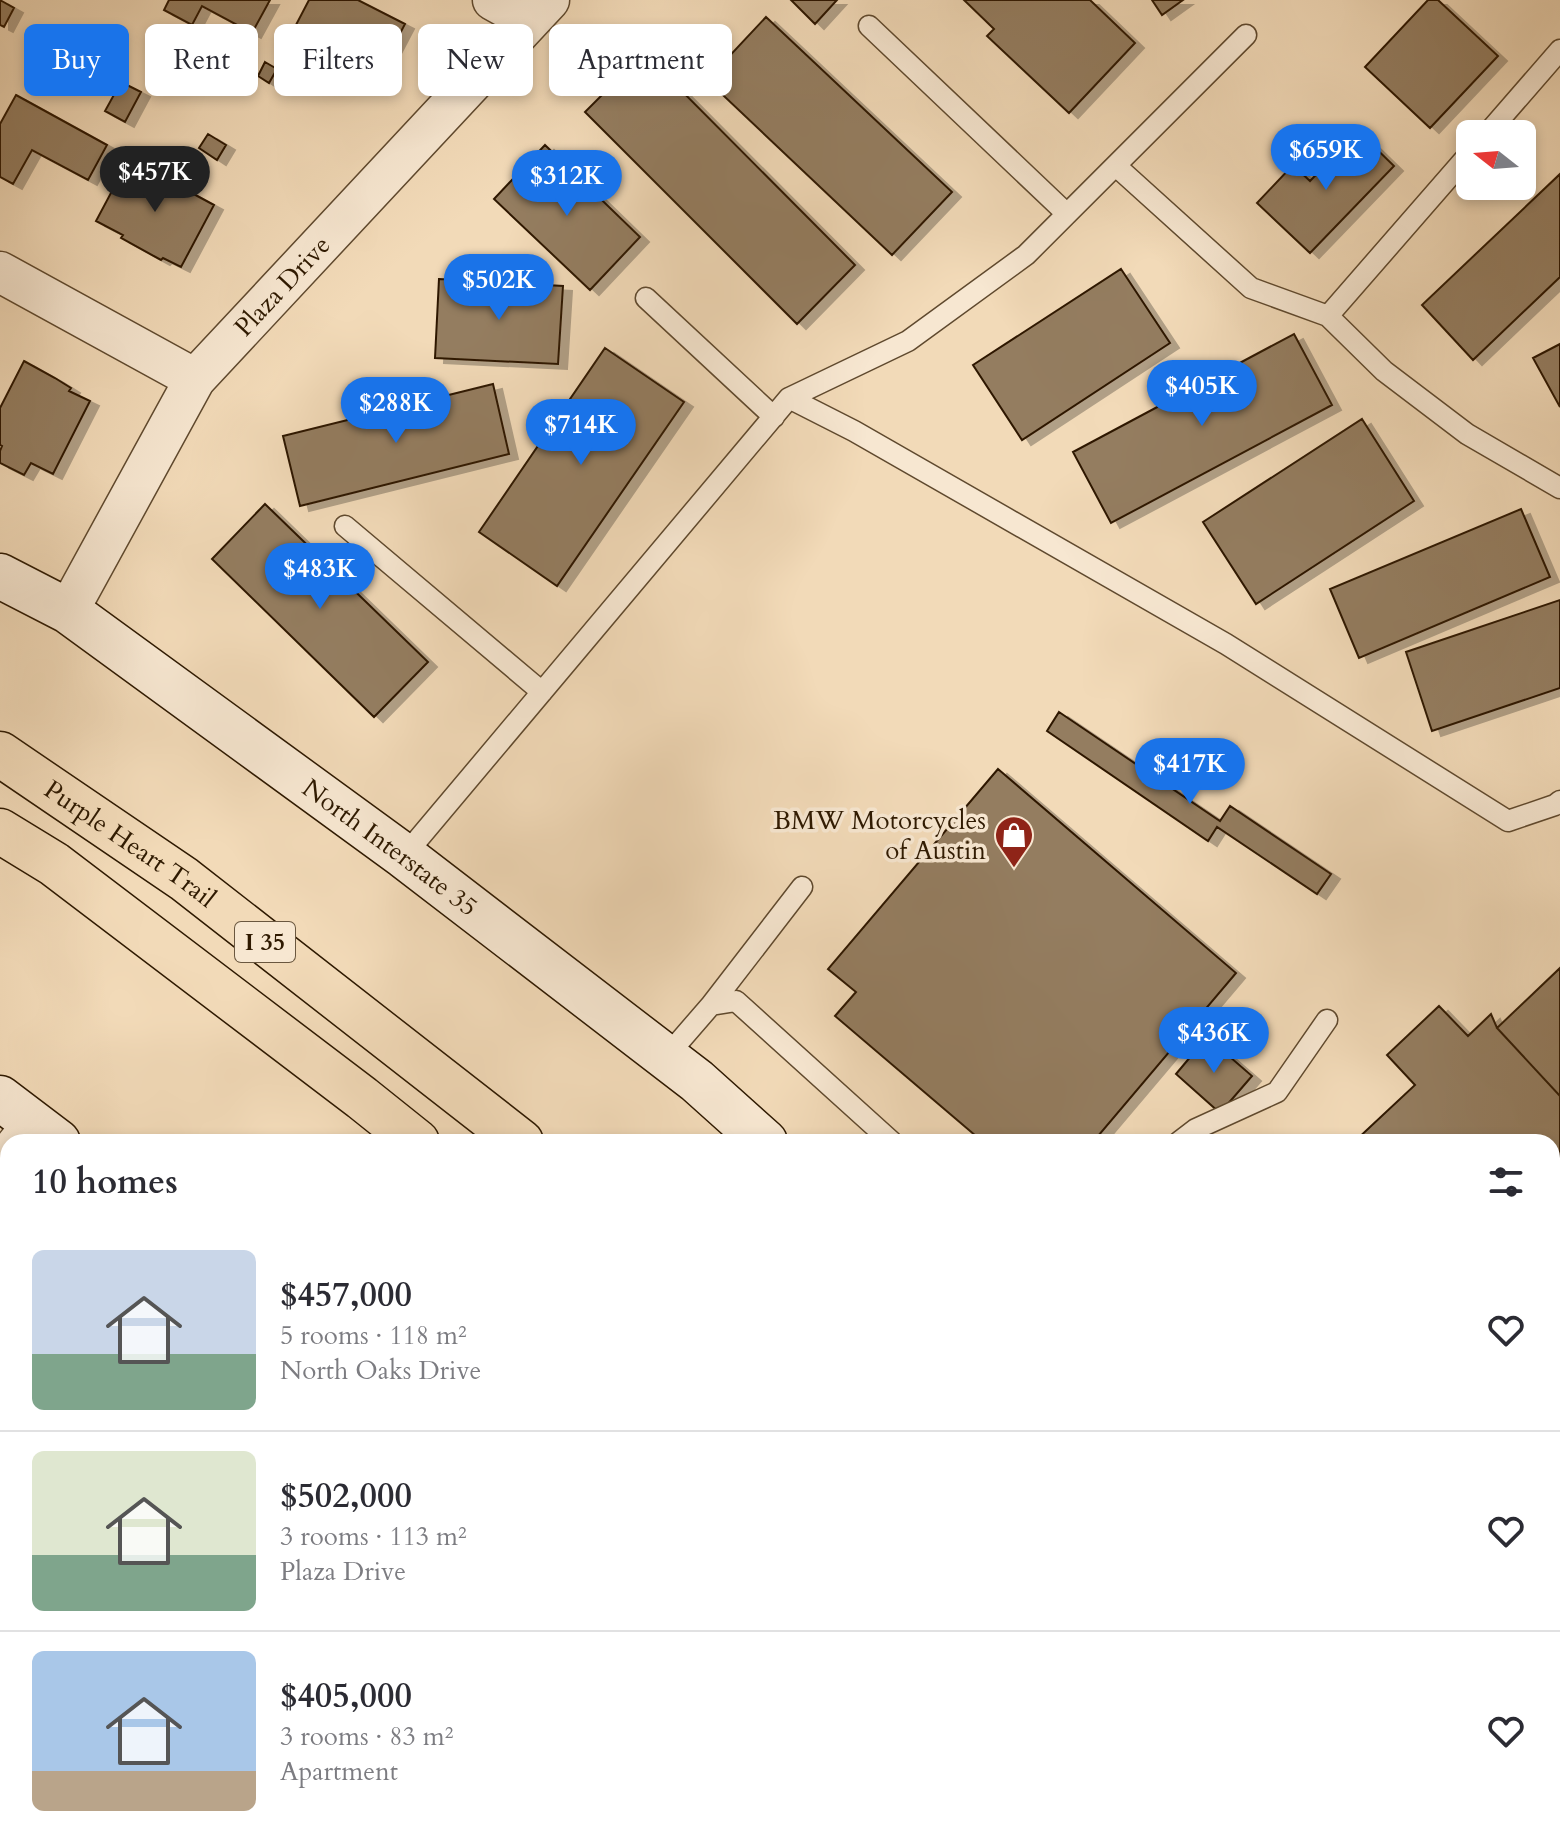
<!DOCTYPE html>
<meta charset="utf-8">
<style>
body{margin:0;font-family:Cardo,serif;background:#f7f7f7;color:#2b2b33;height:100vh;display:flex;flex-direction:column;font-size:30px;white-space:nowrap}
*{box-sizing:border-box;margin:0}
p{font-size:26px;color:#7c7c81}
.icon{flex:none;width:44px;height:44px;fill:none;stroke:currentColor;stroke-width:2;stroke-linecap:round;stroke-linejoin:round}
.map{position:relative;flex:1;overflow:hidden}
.details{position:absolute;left:0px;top:1134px;width:1560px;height:714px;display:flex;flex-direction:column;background:#fff;border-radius:24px 24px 0 0;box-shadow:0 4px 12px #0003}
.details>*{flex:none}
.hud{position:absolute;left:24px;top:24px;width:800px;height:72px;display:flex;gap:16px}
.needle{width:52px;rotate:287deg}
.controls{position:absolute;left:1456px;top:120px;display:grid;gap:16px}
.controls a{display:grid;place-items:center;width:80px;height:80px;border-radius:12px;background:#fff;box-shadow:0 4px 12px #0003;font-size:40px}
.price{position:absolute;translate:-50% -68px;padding:0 18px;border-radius:28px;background:#1a73e8;color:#fff;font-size:26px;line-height:52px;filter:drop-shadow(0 2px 4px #0008)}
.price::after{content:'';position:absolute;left:50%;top:48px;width:24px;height:18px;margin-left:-12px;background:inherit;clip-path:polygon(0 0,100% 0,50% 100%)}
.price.current{background:#222;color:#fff}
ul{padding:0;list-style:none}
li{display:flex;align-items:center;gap:24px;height:200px;padding:0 32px}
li+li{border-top:2px solid #e1e1e2}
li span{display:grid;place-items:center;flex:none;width:224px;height:160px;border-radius:12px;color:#555}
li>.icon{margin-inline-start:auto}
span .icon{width:96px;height:96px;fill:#fffc;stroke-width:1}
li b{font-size:34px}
h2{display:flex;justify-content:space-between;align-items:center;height:96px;padding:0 32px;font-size:34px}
.pill{padding:0 28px;border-radius:12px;background:#fff;box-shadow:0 4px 12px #0003;font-size:28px;line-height:72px}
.pill.current{background:#1a73e8;color:#fff}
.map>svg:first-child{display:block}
.building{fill:#947d60;stroke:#2e1900;stroke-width:2;filter:url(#shadow)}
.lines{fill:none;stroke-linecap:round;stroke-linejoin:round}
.service-casing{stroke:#5f492e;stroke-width:23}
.minor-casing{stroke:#5f492e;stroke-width:43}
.secondary-casing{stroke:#2e1900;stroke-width:47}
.motorway-casing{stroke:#2e1900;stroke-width:47}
.service{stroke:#f7e7d1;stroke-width:20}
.minor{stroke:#f7e7d1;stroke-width:40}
.secondary{stroke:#f7e7d1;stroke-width:44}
.motorway{stroke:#f2dab8;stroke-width:44}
.labels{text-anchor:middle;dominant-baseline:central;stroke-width:7;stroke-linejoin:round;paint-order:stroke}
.shield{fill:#f7e7d1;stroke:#6a573f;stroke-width:2}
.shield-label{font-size:24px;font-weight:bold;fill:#2e1900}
.street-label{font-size:26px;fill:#2e1900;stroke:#f7e7d1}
.poi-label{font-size:26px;fill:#2e1900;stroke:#f7e7d1;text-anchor:end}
</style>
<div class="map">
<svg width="1560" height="1847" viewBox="0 0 1560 1847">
<defs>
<filter id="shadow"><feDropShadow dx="9" dy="5" stdDeviation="0" flood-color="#0004"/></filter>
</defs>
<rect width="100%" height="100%" fill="#f2dab8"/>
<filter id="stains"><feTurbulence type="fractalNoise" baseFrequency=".0025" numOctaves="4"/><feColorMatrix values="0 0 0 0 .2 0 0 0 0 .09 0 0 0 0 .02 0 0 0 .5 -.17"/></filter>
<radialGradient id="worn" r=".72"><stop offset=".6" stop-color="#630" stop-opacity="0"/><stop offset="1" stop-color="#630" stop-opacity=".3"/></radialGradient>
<path class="building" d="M0 0 14 8 4 27 0 25Z
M169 0H270L252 33 202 6 192 25 164 10Z
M309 0H358L405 24 372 87 287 42Z
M791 0H837L815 24Z
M964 0H1090L1135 43 1069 113 987 36 994 29Z
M1152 0H1183L1162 15Z
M1428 0H1438L1498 56 1430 128 1365 67Z
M766 17 952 192 892 255 707 80Z
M644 53 855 265 797 324 585 112Z
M265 62 277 69 269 83 258 76Z
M121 82 141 92 125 122 105 111Z
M16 95 107 145 88 180 32 150 13 184 0 177V124Z
M1358 131 1394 166 1310 253 1257 203 1293 165 1310 181Z
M208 134 226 145 217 160 199 148Z
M545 145 640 237 590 290 494 199Z
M129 159 214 205 181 267 163 258 161 260 121 238 123 235 96 221Z
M1560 174V277L1473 360 1422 305Z
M1121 269 1170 343 1022 440 973 365Z
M439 279 563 286 558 364 435 358Z
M1294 334 1332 405 1111 523 1073 452Z
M1560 344V407L1533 358Z
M605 348 684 402 557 586 479 532Z
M24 361 55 378 71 388 69 391 90 401 53 474 31 463 24 475 0 463V451L2 446 0 445V408Z
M493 384 509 454 300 506 283 436Z
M1362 419 1414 501 1256 604 1203 522Z
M265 504 428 662 374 717 212 559Z
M1521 509 1550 577 1359 658 1330 589Z
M1560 600V688L1432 731 1406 652Z
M1059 712 1220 821 1230 806 1331 874 1317 894 1217 827 1208 841 1047 731Z
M998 769 1236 973 1093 1142H983L835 1016 856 992 828 969Z
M1560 968V1096L1497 1028Z
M1439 1006 1468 1036 1491 1014 1497 1028 1560 1096V1274L1552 1282V1142H1354L1415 1085 1387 1055Z
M1207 1037 1252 1076 1220 1113 1176 1074Z
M0 1257 8 1262V1344L0 1356Z
M0 1446 8 1451V1507L0 1501Z
M0 1571 8 1577V1593L0 1605Z
M274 1840H321L317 1847H284Z
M394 1840H443L454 1842 453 1847H393Z"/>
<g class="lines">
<defs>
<path id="service" d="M869 26 1067 214
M1487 134 1560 50
M1116 166 1251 288 1328 316 1384 371 1467 434 1560 488
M646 298 774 417
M1328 316 1470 153
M789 398 854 431 1226 644 1508 821 1555 805 1560 801
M345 526 542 692
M404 856 789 398 908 341 1026 255 1246 35
M711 1005 802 887
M666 1057 711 1005 736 1001 892 1142
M1179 1142 1196 1129 1277 1092 1327 1020
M0 1150 26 1117
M1552 1362 1560 1354
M1552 1485 1560 1493
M1552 1624 1560 1616
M751 1840 760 1846"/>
<g id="minor">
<path d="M493 0 529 20"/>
<path d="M0 272 195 379"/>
<path id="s1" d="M68 611 195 379 549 0"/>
<path d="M12 1840 21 1847"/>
<path d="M609 1847 616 1840"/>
</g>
<g id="secondary">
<path id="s2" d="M0 576 68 611 404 856 697 1081 765 1142"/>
<path d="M0 1098 58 1142"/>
<path d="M1552 1765 1560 1755"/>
<path d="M872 1840 880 1847"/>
<path d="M1492 1840 1498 1847"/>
</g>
<g id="motorway">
<path id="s3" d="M0 754 184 879 521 1142"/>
<path d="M0 831 54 864 362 1098 417 1142"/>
<path d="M1209 1840 1217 1847"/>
<path d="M1275 1840 1282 1847"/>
</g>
</defs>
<use href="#service" class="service-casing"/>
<use href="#minor" class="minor-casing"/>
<use href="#secondary" class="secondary-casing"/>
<use href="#motorway" class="motorway-casing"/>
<use href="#service" class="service"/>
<use href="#minor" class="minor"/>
<use href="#secondary" class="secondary"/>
<use href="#motorway" class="motorway"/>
</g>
<defs>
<symbol id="shop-pin" viewBox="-11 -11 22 30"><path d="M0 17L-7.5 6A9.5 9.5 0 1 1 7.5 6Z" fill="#8f2418" stroke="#f7e7d1"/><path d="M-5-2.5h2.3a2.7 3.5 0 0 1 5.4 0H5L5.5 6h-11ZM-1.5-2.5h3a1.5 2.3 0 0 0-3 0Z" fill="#fff"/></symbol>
</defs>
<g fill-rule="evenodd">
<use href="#shop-pin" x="992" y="813" width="44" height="60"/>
</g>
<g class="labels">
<rect class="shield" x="235" y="922" width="60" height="40" rx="6"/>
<g class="shield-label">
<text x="265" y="942">I 35</text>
</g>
<g class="street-label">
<text stroke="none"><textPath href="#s1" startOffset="392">Plaza Drive</textPath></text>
<text stroke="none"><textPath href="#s3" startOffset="158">Purple Heart Trail</textPath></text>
<text stroke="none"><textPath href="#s2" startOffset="476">North Interstate 35</textPath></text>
</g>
<g class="poi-label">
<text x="986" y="820">BMW Motorcycles<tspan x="986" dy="30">of Austin</tspan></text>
</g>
</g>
<rect width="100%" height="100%" filter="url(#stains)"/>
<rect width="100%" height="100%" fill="url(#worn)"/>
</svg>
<div class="controls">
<a><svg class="needle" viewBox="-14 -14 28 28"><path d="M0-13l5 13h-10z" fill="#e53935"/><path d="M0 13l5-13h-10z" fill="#7c7c81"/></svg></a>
</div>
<b class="price" style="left:1326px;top:192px">$659K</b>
<b class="price current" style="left:155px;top:214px">$457K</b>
<b class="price" style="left:567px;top:218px">$312K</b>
<b class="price" style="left:499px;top:322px">$502K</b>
<b class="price" style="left:1202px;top:428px">$405K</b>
<b class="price" style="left:396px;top:445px">$288K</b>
<b class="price" style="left:581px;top:467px">$714K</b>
<b class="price" style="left:320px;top:611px">$483K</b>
<b class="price" style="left:1190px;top:806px">$417K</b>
<b class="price" style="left:1214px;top:1075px">$436K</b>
<div class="hud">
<a class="pill current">Buy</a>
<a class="pill">Rent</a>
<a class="pill">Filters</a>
<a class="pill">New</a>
<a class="pill">Apartment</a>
</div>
<section class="details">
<h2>10 homes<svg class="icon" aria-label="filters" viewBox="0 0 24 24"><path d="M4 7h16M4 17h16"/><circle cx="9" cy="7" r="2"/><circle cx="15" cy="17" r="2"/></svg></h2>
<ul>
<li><span style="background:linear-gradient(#c9d6e8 65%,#7fa58c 0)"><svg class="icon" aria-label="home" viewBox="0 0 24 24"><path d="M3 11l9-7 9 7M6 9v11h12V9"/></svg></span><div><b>$457,000</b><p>5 rooms · 118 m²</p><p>North Oaks Drive</p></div><svg class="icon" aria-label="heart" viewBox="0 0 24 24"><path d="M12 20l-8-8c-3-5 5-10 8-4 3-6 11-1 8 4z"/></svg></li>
<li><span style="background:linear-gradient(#dfe7d0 65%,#7fa58c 0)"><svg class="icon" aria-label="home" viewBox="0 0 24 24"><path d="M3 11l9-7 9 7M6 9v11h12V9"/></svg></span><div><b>$502,000</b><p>3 rooms · 113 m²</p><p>Plaza Drive</p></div><svg class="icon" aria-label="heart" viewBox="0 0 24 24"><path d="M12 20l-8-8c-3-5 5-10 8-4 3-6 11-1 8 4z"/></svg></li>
<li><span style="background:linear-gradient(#a9c7e8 75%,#b9a48a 0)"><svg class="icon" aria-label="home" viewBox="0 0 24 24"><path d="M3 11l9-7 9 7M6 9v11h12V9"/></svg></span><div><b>$405,000</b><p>3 rooms · 83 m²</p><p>Apartment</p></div><svg class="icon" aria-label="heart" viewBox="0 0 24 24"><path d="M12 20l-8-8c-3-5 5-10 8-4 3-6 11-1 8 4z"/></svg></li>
</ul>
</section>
</div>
